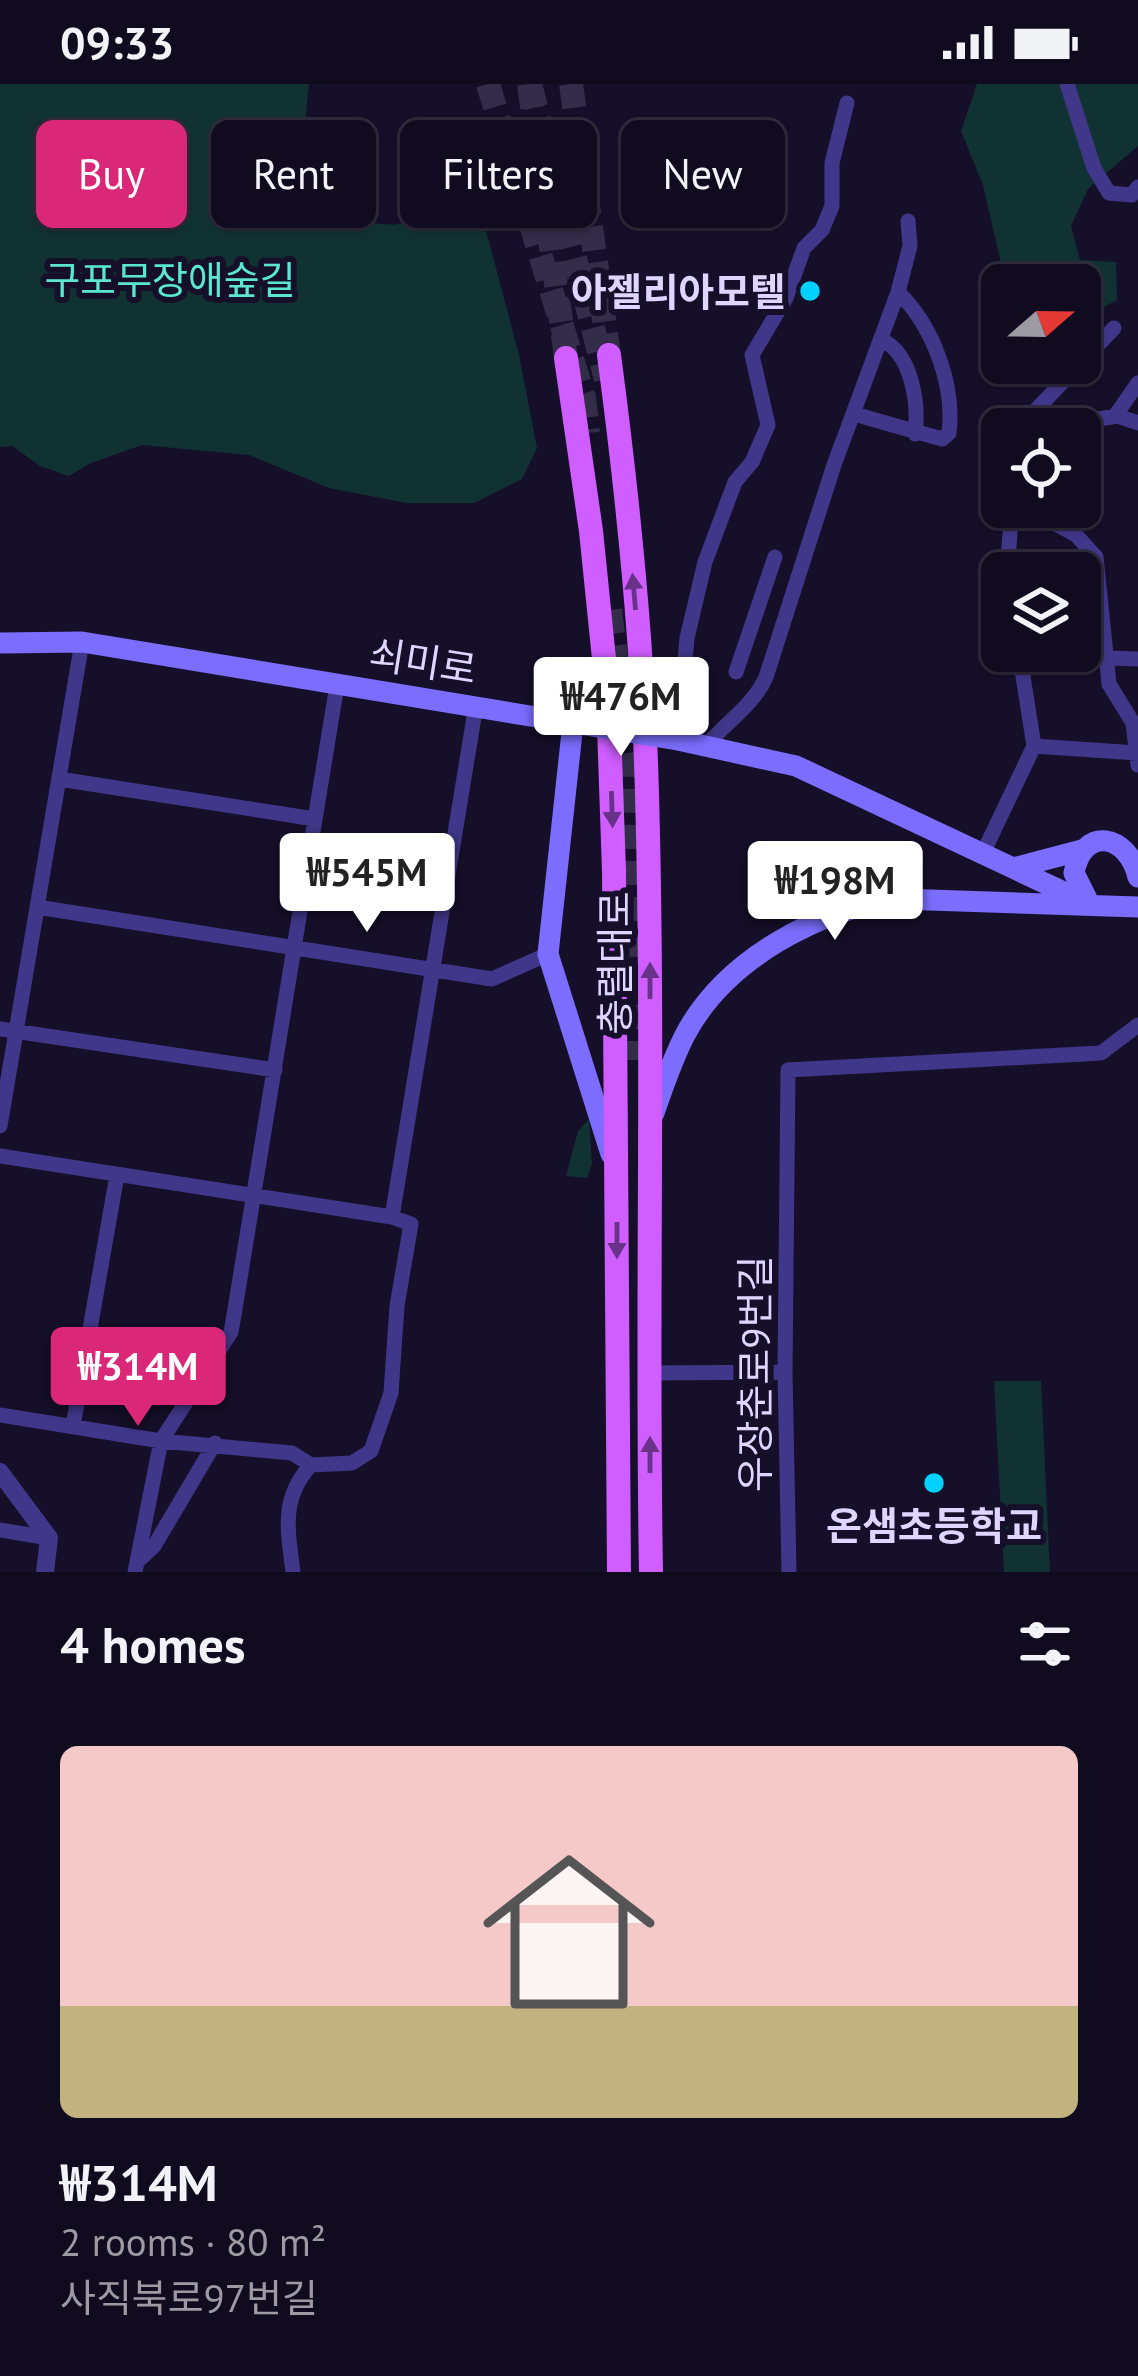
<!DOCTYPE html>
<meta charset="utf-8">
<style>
body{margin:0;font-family:"PT Sans","Noto Sans KR",sans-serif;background:#1e192c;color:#f1f3f6;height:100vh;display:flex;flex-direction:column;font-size:45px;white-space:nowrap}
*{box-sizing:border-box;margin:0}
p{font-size:39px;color:#9c9ba4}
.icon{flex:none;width:66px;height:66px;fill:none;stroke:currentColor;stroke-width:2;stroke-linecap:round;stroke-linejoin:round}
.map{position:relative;height:1488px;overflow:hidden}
.panel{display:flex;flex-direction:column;background:#100b1f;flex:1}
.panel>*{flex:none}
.banner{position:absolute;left:36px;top:36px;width:1068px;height:108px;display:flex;gap:24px}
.needle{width:78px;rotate:70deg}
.buttons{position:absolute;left:981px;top:180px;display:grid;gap:24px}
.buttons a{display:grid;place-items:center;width:120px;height:120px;border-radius:18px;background:#100b1f;box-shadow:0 3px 9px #0004,0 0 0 3px #302b3d;font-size:60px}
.price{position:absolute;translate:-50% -102px;padding:0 27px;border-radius:12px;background:#fff;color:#222;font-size:39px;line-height:78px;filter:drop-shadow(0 3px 6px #0008)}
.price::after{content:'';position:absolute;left:50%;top:72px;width:36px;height:27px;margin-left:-18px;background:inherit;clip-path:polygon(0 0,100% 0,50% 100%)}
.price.current{background:#db2777;color:#fff}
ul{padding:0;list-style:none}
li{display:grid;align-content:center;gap:24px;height:636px;padding:0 60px}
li+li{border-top:3px solid #302b3d}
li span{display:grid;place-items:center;height:372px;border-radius:18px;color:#555}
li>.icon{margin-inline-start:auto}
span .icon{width:216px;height:216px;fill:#fffc;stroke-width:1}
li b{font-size:51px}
h2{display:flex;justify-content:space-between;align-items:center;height:144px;padding:0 60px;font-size:51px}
.tag{padding:0 42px;border-radius:18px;background:#100b1f;box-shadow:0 3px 9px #0004,0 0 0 3px #302b3d;font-size:42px;line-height:108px}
.tag.current{background:#db2777;color:#fff}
.status{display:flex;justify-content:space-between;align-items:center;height:84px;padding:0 60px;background:#100b1f;direction:ltr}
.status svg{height:33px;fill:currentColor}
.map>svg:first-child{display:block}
.green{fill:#113233}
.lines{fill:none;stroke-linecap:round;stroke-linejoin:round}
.primary-tunnel{stroke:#332d49;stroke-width:24;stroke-dasharray:24 12;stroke-linecap:butt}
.trunk-tunnel{stroke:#332d49;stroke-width:24;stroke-dasharray:24 12;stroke-linecap:butt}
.minor{stroke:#41378a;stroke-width:15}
.tertiary{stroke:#41378a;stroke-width:18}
.secondary{stroke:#7c6dff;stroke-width:21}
.primary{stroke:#cf5dff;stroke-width:24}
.secondary-bridge{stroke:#7c6dff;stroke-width:21}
.oneway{fill:#693289}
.poi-dot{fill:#02d2ff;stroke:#150f29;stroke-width:4.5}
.labels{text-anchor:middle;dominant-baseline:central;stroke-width:12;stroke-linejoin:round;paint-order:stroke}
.park-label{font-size:39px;fill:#5be7cf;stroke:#150f29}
.poi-label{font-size:39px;font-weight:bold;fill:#ded6ff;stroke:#150f29;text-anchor:end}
.street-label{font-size:39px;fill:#ded6ff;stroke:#150f29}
</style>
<div class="status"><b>09:33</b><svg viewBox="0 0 49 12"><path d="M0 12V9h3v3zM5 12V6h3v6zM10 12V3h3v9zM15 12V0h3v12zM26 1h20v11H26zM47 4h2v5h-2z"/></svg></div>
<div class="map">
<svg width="1138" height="1488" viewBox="0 0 1138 1488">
<rect width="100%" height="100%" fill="#150f29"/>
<path class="green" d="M0 0H309L300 89 330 130C401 146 406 149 462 101L478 116 519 271 537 364 522 395 474 419H407L329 404 249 371 142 361 91 379 69 392 40 382 12 362 0 363Z
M977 0H1138V62L1088 105 1071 142 1080 176 1116 178 1117 216 1080 236V201H1006L983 101 961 47Z
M589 1035 592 1080 587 1094 566 1092 578 1047Z
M994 1297H1041L1050 1488H1004Z"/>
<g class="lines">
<path class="primary-tunnel" d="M529 0 566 274
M571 0 609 271"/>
<path class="trunk-tunnel" d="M488 0 584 314 588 349
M530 0 606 295
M610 526 629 676 627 976"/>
<path class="minor" d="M1067 0 1094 84 1109 109 1132 111 1138 103
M882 256C912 270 919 320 915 350
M854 330 942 355 949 349C955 301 933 242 898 208
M1115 332 1138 299
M1028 345 1035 327 1114 244
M1038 345 1117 332 1138 339
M1012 424 1032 427 1076 451 1096 473 1109 600 1133 639 1138 681
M1007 489 1012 423
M1108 574 1138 575
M736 588 775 473
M678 656 687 554 705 478 735 398 752 378 768 341 752 271 786 214 804 164 822 146 832 122V79L847 19
M706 662C725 639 754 621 766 593L834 381 898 208 910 162 908 137
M1034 662 1137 669
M59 695 315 735
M983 769 1034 662 1019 567
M37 823 492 895 548 870
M0 945 275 986
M0 1042 82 558
M0 1072 392 1133 411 1140 397 1222 391 1309 371 1367 352 1379 311 1381C280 1415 288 1446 293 1488
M392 1133 476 621
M650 1289 785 1288
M0 1331 161 1357 292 1369 311 1381
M73 1342 117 1091
M0 1446 49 1454
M138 1477 154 1462 215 1359
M135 1488 161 1357 231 1248 234 1231 337 601
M789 1488 785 1288 788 986 1101 969 1138 941"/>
<path class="tertiary" d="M0 1388 49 1454 45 1488"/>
<path class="secondary" d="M0 559 82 558 573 639 548 870 611 1070
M678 656 796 682 1085 818
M1017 783 1082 766
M1087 815 1074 789C1083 741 1128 750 1138 793
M654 1029C663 1003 672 976 685 951 725 875 820 824 901 815L1138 823"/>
<path class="primary" d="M609 271C627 406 641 542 646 678 655 948 646 1218 651 1488
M566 274 591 447 608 614 614 787 619 1488"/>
<path class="secondary-bridge" d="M573 639 678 656"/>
</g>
<defs><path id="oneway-solid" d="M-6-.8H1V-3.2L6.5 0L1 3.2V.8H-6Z" transform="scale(3)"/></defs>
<g class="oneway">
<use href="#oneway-solid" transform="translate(634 508) rotate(-95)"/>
<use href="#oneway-solid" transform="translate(612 725) rotate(88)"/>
<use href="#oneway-solid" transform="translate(650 897) rotate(-90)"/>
<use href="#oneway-solid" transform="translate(617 1156) rotate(90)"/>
<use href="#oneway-solid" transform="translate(650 1371) rotate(-90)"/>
</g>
<g class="poi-dot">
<circle cx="810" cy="207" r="12"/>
<circle cx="934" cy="1399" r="12"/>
</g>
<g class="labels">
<g class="park-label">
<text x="170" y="195">구포무장애숲길</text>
</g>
<g class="poi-label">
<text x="786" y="207">아젤리아모텔</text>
<text x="934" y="1441" text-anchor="middle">온샘초등학교</text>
</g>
<g class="street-label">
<text transform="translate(423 577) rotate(9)">쇠미로</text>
<text transform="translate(614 879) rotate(-90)">충렬대로</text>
<text transform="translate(754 1290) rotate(-90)">우장춘로9번길</text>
</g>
</g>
</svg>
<div class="buttons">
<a><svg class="needle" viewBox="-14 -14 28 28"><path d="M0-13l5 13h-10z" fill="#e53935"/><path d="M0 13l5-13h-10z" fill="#9c9ba4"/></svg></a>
<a><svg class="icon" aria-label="locate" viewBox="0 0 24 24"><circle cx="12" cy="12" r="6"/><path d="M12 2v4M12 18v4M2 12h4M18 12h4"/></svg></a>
<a><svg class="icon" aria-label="layers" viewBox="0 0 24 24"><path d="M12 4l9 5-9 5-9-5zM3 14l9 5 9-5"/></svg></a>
</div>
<b class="price" style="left:621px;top:675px">₩476M</b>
<b class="price" style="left:367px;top:851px">₩545M</b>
<b class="price" style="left:835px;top:859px">₩198M</b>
<b class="price current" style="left:138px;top:1345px">₩314M</b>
<div class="banner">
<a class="tag current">Buy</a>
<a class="tag">Rent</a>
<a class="tag">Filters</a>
<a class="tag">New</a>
</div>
</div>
<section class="panel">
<h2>4 homes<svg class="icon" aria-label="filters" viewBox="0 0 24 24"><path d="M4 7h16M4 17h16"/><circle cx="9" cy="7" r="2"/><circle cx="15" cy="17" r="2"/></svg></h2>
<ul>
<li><span style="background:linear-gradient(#f6c9c9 70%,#c2b280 0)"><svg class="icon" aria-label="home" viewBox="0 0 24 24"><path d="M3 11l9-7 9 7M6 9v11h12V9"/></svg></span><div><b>₩314M</b><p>2 rooms · 80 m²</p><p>사직북로97번길</p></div></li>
</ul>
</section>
